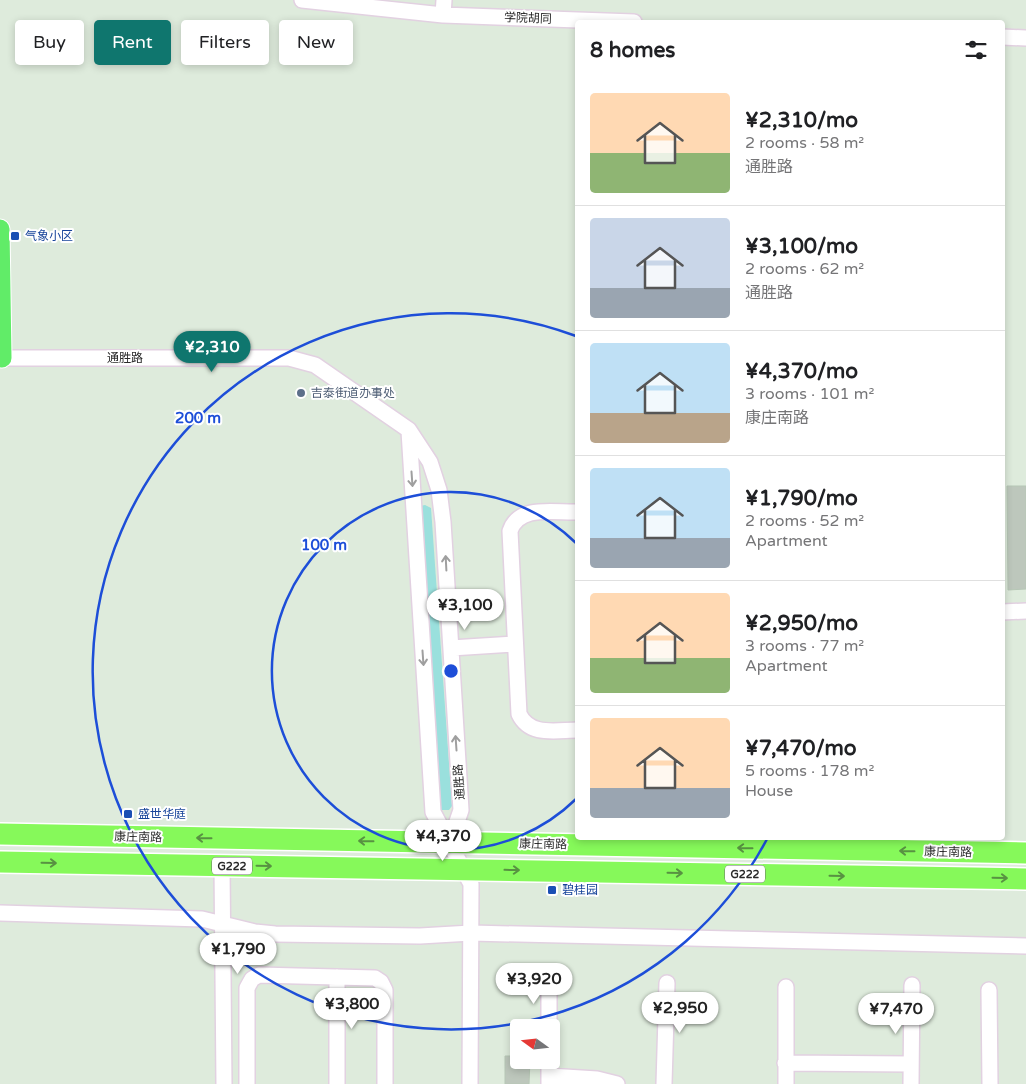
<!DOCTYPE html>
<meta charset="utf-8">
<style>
body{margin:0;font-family:"Varela Round","Noto Sans SC",sans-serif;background:#f6f6f6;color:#202124;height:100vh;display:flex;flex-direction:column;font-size:19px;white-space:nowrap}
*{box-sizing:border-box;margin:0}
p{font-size:16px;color:#757577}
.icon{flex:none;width:28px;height:28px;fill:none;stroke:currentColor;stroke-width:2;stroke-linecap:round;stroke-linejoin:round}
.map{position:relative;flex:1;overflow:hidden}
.drawer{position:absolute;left:575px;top:20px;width:430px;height:820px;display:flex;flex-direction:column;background:#fff;border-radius:5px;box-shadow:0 2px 8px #0003}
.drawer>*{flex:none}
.guide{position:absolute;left:15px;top:20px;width:475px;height:45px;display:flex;gap:10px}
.needle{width:32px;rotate:285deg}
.controls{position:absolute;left:510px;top:1019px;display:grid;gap:10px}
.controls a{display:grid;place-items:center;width:50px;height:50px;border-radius:5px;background:#fff;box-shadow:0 2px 8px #0003;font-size:25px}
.price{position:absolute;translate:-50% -42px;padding:0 11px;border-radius:18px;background:#fff;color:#222;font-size:16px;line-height:32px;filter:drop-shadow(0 1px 2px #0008)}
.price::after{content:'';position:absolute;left:50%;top:30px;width:15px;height:11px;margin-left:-8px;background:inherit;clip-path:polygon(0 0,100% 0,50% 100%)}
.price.selected{background:#0f766e;color:#fff}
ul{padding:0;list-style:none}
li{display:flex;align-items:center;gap:15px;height:125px;padding:0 15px}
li+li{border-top:1px solid #e0e0e0}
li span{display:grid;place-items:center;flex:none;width:140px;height:100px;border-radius:5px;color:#555}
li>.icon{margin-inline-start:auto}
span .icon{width:60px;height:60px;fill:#fffc;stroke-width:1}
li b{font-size:21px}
h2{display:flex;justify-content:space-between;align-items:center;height:60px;padding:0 15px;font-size:21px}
.chip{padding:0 18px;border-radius:5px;background:#fff;box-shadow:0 2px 8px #0003;font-size:18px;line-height:45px}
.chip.selected{background:#0f766e;color:#fff}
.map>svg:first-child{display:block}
.green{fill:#9ae0dd}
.building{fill:#bdc7bc;stroke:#b7c7b6}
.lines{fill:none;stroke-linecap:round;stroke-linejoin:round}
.minor-casing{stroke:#e2d1e1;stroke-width:18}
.major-casing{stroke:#fff;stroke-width:21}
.highway-casing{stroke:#fff;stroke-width:24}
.minor{stroke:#fff;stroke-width:15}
.major{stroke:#61ec68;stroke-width:19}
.highway{stroke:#86f95a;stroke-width:21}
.oneway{stroke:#9f9f9f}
.oneway2{stroke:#589242}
.ring{fill:none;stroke:#1d4ed8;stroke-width:2.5}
.transit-dot{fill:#1a4fb4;stroke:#fff;stroke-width:2}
.service-dot{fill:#5c6f8a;stroke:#fff;stroke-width:2}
.labels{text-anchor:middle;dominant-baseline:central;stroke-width:4;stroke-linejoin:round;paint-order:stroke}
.shield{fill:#fff;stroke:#6a6a6a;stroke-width:1}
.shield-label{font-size:11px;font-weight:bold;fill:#2a2a2a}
.street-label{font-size:12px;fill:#2a2a2a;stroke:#fff}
.transit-label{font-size:12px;fill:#164399;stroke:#fff;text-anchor:start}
.service-label{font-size:12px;fill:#4e5e75;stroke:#fff;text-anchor:start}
.centre{fill:#1d4ed8;stroke:#fff;stroke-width:2.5}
.ring-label{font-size:15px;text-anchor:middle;font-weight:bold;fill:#1d4ed8;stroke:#fff;stroke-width:4;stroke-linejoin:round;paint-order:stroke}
</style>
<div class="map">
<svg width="1026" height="1084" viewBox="0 0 1026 1084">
<rect width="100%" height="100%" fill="#deebdc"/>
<path class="green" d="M425 505 431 508 452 806 449 810H440L438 805 420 506Z"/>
<path class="building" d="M1007 486H1026V589L1008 590Z
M505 1056H519V1060H530L529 1084H505Z"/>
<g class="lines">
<defs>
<path id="minor" d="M302 0 443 15 634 22
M443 15 444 0
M1002 37 1026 38
M0 358H289L315 365 409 430 430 462 439 490 443 522 461 810 450 842
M409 431 433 812 471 884 470 1084
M578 512C555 513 519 504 510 531L519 714C530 737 556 730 578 730
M1002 612 1026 611
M451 648 515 644
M222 866 224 1084
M0 913 202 919 255 932 275 934 420 936 471 933 1026 946
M549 983V1028
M786 987V1084
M989 990 990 1084
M785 1063 910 1064
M549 1076 597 1079 617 1084
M247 1084V988L252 979 259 975 375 978 381 982 385 990V1084
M337 1084V977
M549 1084V1060
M664 1084 667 983
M911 1084 912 985"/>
<path id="major" d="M0 229 2 358"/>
<path id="highway" d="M0 834 1026 853
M0 862 1026 879"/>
</defs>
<use href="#minor" class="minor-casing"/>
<use href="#major" class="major-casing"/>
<use href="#highway" class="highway-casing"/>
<use href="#minor" class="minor"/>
<use href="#major" class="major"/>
<use href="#highway" class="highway"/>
</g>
<defs><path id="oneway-shaft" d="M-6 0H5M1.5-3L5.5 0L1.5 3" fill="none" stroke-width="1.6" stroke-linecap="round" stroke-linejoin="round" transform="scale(1.25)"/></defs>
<g class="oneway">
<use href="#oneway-shaft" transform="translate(412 479) rotate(86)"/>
<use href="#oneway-shaft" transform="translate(446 563) rotate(-93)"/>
<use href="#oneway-shaft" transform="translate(423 658) rotate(86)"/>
<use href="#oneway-shaft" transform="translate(456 743) rotate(-94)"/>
</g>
<g class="oneway2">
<use href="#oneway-shaft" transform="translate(204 838) rotate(-179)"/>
<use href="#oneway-shaft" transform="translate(366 841) rotate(-179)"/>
<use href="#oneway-shaft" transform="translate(745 848) rotate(-179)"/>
<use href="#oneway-shaft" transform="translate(907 851) rotate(-179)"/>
<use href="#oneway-shaft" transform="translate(49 863) rotate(1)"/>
<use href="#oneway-shaft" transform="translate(264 866) rotate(1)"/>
<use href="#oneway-shaft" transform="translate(512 870) rotate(1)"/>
<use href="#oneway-shaft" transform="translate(675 873) rotate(1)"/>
<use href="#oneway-shaft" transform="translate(837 876) rotate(1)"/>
<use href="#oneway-shaft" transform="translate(1000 878) rotate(1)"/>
</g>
<g class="ring">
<path d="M576 799A179 179 0 1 1 576 543"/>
<path d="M767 839A358 358 0 1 1 576 336"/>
</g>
<g class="transit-dot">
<rect x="10" y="231" width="10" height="10" rx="2.5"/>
<rect x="123" y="809" width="10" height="10" rx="2.5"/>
<rect x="547" y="885" width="10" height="10" rx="2.5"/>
</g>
<circle class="service-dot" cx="301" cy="393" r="5"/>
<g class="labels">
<g class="shield">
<rect x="212" y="857.5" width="40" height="17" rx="4"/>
<rect x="725" y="865.5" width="40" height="17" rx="4"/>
</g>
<g class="shield-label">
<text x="232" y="866">G222</text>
<text x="745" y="874">G222</text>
</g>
<g class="street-label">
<text transform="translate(528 18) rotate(2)">学院胡同</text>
<text x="125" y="358">通胜路</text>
<text transform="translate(459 782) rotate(-94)">通胜路</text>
<text transform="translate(138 837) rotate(1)">康庄南路</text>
<text transform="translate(543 844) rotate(1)">康庄南路</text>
<text transform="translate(948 852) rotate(1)">康庄南路</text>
</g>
<g class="transit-label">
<text x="25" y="236">气象小区</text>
<text x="138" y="814">盛世华庭</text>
<text x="562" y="890">碧桂园</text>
</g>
<g class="service-label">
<text x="311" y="393">吉泰街道办事处</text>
</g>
</g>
<circle cx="451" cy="671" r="8" class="centre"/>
<g class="ring-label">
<text x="198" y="423">200 m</text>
<text x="324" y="550">100 m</text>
</g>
</svg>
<div class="controls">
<a><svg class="needle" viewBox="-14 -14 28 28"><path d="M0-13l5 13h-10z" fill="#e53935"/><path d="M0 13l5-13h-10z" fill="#757577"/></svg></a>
</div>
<b class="price selected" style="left:212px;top:373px">¥2,310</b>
<b class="price" style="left:465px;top:631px">¥3,100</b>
<b class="price" style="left:443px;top:862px">¥4,370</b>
<b class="price" style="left:238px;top:975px">¥1,790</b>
<b class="price" style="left:534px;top:1005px">¥3,920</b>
<b class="price" style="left:352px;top:1030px">¥3,800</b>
<b class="price" style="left:680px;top:1034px">¥2,950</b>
<b class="price" style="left:896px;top:1035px">¥7,470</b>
<div class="guide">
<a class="chip">Buy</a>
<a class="chip selected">Rent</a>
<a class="chip">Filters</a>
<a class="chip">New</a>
</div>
<section class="drawer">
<h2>8 homes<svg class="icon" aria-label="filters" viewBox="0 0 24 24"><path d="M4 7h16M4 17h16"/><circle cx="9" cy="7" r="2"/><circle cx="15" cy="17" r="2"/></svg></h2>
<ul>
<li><span style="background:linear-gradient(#ffd9b3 60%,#8fb573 0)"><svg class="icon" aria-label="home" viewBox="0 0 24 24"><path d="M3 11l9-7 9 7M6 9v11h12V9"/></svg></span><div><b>¥2,310/mo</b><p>2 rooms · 58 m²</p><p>通胜路</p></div></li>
<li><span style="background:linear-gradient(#c9d6e8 70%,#9aa5b1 0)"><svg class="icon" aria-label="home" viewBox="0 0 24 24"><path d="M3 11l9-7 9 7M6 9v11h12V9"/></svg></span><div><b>¥3,100/mo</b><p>2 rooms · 62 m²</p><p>通胜路</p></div></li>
<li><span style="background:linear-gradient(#bfe0f5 70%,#b9a48a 0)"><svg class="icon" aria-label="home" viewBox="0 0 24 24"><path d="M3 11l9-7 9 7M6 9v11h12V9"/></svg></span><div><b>¥4,370/mo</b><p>3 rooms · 101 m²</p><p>康庄南路</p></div></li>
<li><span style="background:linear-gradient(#bfe0f5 70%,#9aa5b1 0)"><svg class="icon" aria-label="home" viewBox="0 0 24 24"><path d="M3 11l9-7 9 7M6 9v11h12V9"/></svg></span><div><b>¥1,790/mo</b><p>2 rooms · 52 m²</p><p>Apartment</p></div></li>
<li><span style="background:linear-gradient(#ffd9b3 65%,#8fb573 0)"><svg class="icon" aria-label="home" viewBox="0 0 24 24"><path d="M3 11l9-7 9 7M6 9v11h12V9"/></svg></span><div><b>¥2,950/mo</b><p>3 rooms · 77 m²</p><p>Apartment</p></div></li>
<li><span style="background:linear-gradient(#ffd9b3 70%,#9aa5b1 0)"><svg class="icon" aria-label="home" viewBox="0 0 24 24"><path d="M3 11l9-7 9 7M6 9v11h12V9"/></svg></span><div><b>¥7,470/mo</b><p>5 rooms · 178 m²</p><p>House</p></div></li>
</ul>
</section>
</div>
